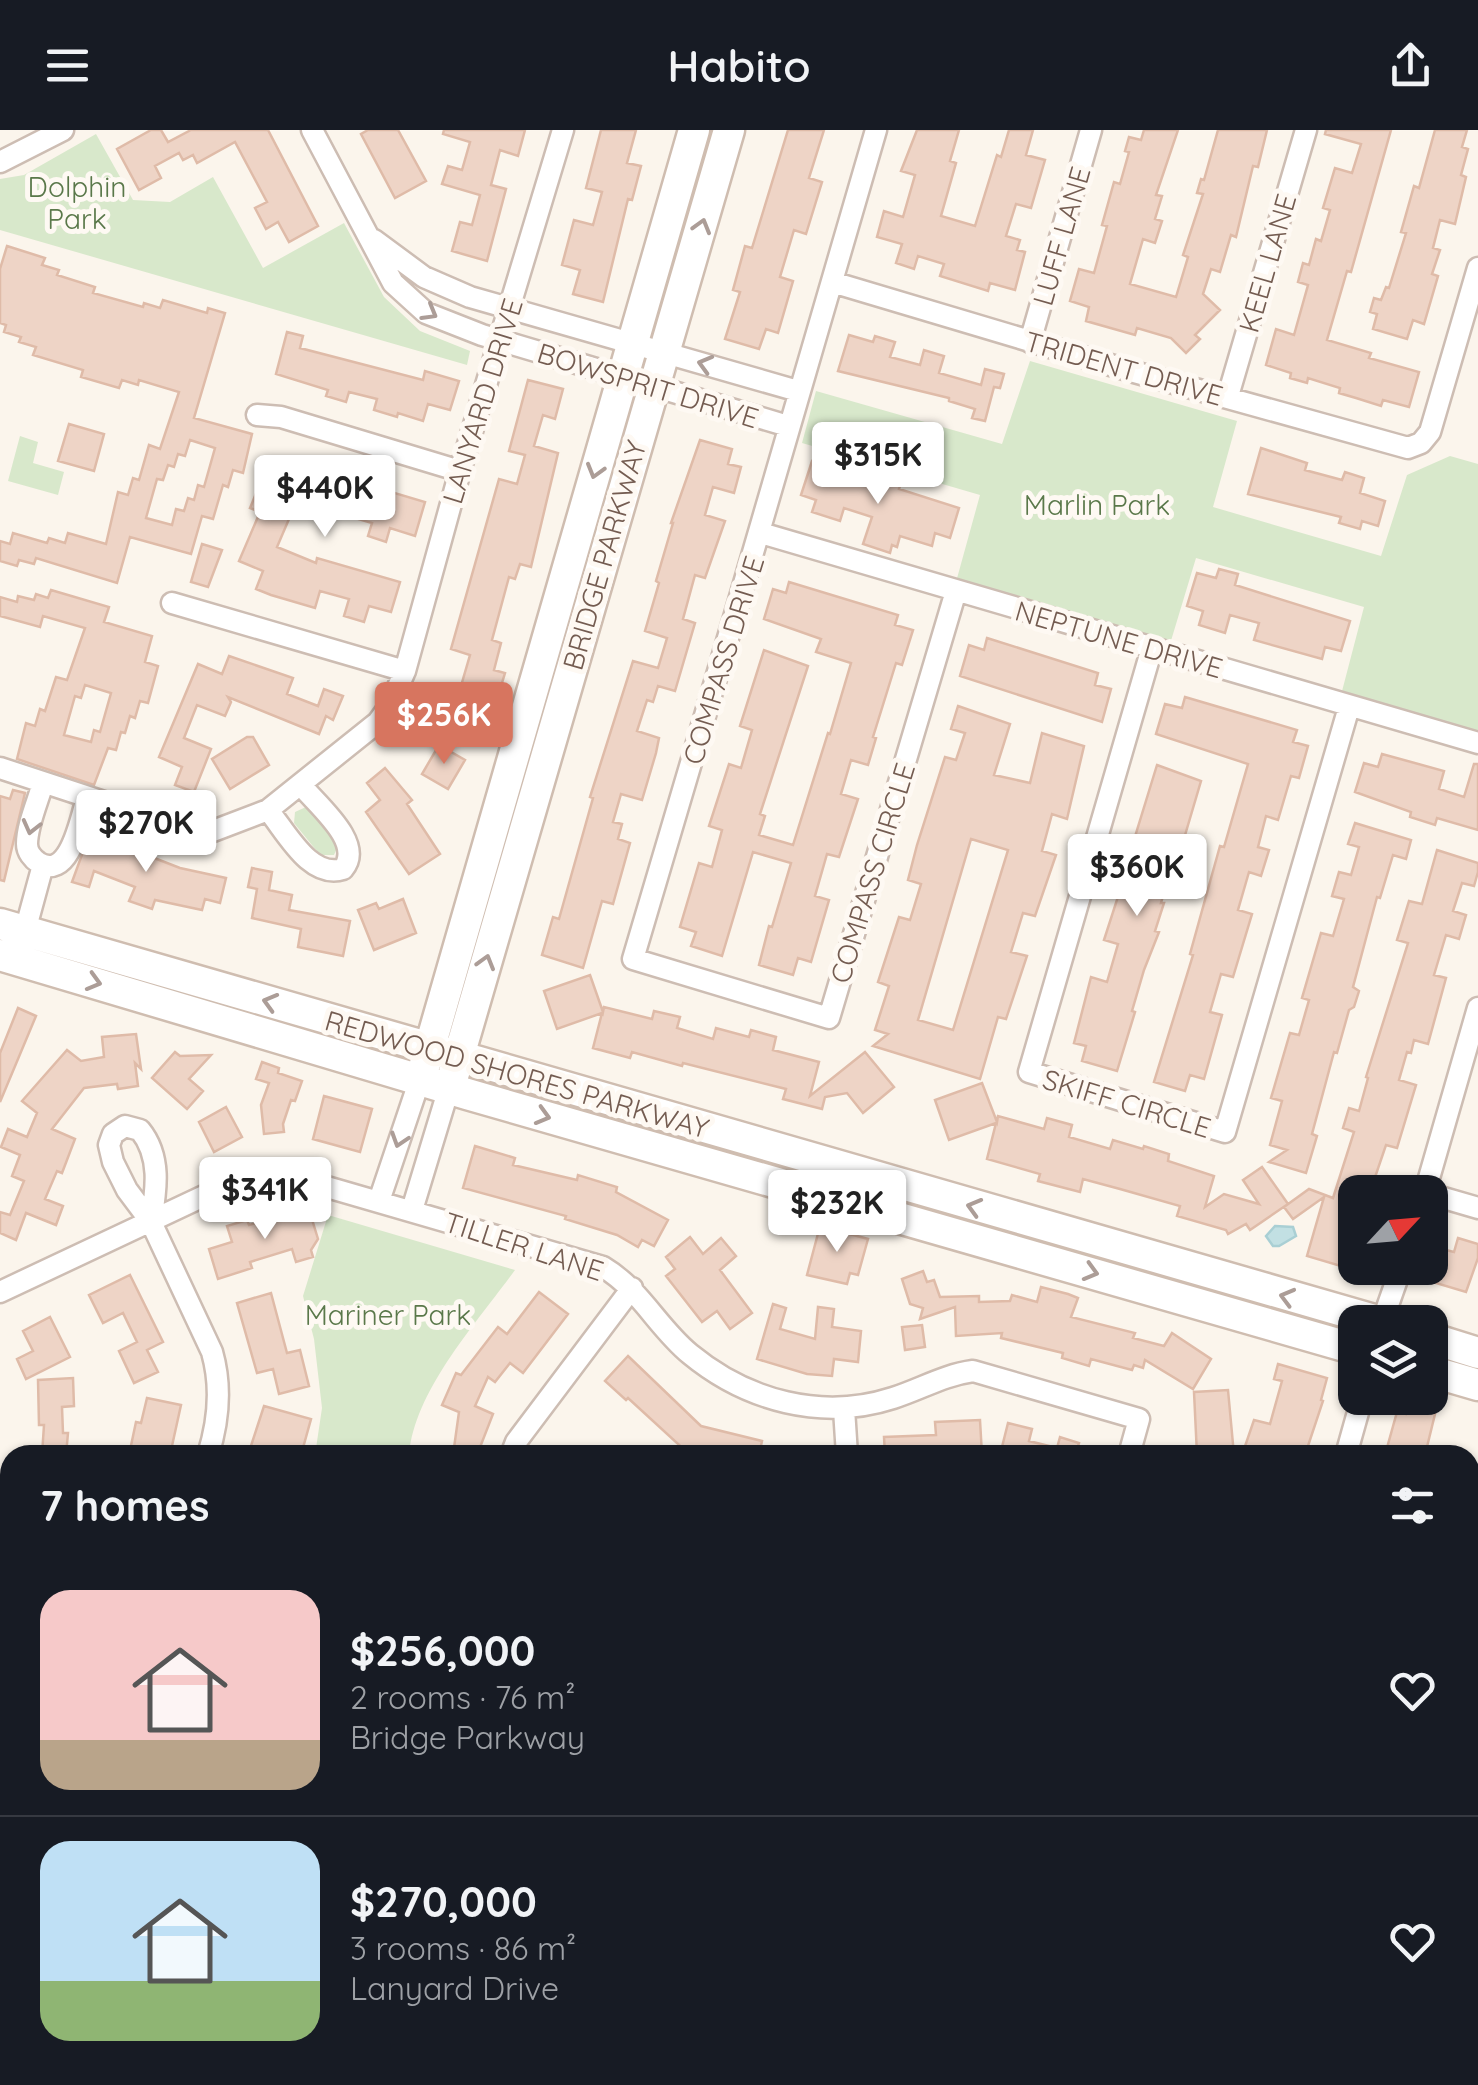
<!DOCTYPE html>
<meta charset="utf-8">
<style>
body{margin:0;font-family:Quicksand,sans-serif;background:#20242c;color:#f1f3f6;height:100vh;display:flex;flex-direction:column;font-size:38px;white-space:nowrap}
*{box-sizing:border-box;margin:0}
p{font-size:32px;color:#9ea1a6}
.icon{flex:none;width:55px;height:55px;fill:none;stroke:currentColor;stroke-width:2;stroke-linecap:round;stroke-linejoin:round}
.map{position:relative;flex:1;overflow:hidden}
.panel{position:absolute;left:0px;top:1315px;width:1480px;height:640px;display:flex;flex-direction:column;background:#171b24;border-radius:30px 30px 0 0;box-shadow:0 2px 8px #0004}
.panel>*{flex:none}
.needle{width:65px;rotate:64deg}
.buttons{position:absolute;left:1338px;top:1045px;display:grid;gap:20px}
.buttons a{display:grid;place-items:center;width:110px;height:110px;border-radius:20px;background:#171b24;box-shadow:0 2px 8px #0004;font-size:50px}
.price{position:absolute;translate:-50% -85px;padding:0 22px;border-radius:10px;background:#fff;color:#222;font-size:32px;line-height:65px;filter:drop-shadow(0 2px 5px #0008)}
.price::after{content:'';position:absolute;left:50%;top:60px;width:30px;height:22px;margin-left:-15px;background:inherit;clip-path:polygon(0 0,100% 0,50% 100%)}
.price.current{background:#d7755f;color:#fff}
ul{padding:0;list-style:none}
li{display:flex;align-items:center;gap:30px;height:250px;padding:0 40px}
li+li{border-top:2px solid #363941}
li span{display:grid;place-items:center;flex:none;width:280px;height:200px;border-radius:30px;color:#555}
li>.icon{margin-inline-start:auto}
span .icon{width:120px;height:120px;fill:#fffc;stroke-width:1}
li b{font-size:42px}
h2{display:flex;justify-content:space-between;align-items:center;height:120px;padding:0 40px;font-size:42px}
header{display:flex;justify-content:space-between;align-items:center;height:130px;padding:0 40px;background:#171b24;font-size:45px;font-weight:600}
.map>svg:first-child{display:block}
.green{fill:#d8e8cb}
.water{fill:#c2e0e3;stroke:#a9cfd4;stroke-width:2.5}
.building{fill:#eed4c6;stroke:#dfbba8;stroke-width:2.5;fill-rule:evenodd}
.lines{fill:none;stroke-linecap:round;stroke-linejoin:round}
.street-casing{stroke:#cdbdb3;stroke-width:25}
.secondary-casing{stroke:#cfbdb0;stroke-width:35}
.street{stroke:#fff;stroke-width:20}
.secondary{stroke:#fff;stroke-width:30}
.oneway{stroke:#ac9d97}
.labels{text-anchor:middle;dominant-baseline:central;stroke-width:10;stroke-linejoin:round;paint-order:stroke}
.park-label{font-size:28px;fill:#5a784a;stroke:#fef9f3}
.street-label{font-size:28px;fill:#745c51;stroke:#fef9f3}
</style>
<header><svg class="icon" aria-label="menu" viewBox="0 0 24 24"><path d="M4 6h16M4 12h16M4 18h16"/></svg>Habito<svg class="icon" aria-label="share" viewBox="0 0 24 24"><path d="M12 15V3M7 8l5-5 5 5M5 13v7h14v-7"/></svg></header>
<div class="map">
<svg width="1478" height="1955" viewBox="0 0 1478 1955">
<rect width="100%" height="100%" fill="#fbf5ec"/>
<path class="green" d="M96 4 133 70 170 72 213 47 263 138 344 93 384 167 420 201 470 221 467 235 0 100V49L24 45Z
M1030 231 1237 291 1213 377 1381 426 1407 345 1450 326 1478 334V604L1341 565 1364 477 1196 428 1170 514 956 452 980 365 802 313 816 261 1002 314Z
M20 306 38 312 33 333 64 342 58 365 8 351Z
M306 677 337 709 338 716 334 725H320L294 693 295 682Z
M328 1085 515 1140C477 1193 415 1259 409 1325H315L322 1278 314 1209 303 1166Z"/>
<path class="water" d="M1275 1096 1293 1097 1296 1106 1279 1116H1273L1266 1106Z
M1470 1820H1478V1955H92L138 1945H1470Z"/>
<path class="building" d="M151 0H161L168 12 191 0H268L318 96 289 112 278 92 266 99 255 78 267 72 235 12 197 33 193 25 183 30 179 23 155 36 161 48 139 60 117 19Z
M368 0H398L426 51 395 68 361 4Z
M444 0H525L518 26 500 20 491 55 506 59 487 131 452 121 460 92 472 95 480 65 442 54 448 36 462 40 470 12 443 4Z
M601 0H636L627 33 641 36 632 70 628 69 603 172 573 164 580 140 562 135 574 90 593 95 602 62 586 58Z
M788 0H824L809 48 822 52 806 104 794 100 780 147 793 151 778 203 766 199 759 219 725 209 740 162 733 160 745 116 752 118Z
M917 0H959L950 31 956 33 941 86 975 96 997 25 1001 27 1009 0H1033L1026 25 1045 30 1031 78 1016 74 1006 106 1020 110 1017 120 1025 122 1015 160 990 153 988 161 940 146 944 134 918 126 914 139 896 133 902 114 877 107 884 81 903 87 915 45 901 41Z
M1144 0H1178L1156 65 1162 66 1155 89 1162 91 1155 113 1143 109 1130 154 1176 167 1188 127 1183 125 1203 64 1197 63 1201 49 1204 50 1218 0H1267L1258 37 1253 36 1236 107 1231 105 1220 142 1211 139 1203 164 1220 180 1195 205 1200 209 1186 223 1171 208 1137 198 1135 205 1086 191 1089 177 1070 171 1079 139 1094 143 1107 96 1102 95 1114 52 1120 54 1129 22 1125 21 1129 7 1141 10Z
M1326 0H1391L1351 142 1347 141 1327 210 1371 223 1369 228 1419 242 1409 277 1383 270 1381 276 1356 268 1339 263 1340 258 1308 248 1307 253 1290 248 1291 243 1266 235 1276 199 1294 205 1308 155 1298 152 1303 133 1309 135 1316 109 1321 111 1330 80 1323 78 1335 38 1352 43 1361 14 1325 4Z
M1435 0H1467L1462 17 1468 19 1461 45 1466 47 1455 94 1440 90 1433 118 1440 120 1432 144 1438 146 1424 194 1413 190 1407 209 1373 199 1377 184 1370 182 1374 168 1381 170 1386 157 1389 158 1406 103 1401 102 1414 56 1419 58Z
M7 116 45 128 42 135 59 140 57 145 95 157 93 163 143 177 144 173 160 178 163 170 207 183 208 178 225 183 194 288 252 304 243 343 233 340 228 357 223 355 213 389 202 386 191 424 130 407 117 453 36 428 34 434 19 430 17 436 0 431V411L10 414 13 403 47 413 49 408 65 413 68 403 106 414 118 362 128 365 133 348 139 350 149 315 160 319 179 262 139 250 138 255 122 250 119 258 81 247 83 240 33 225 36 217 19 212 21 207 4 202 6 195 0 193V139ZM190 310 215 318 204 357 198 355 194 370 188 368 184 381 176 379 172 395 146 388 157 349 163 350 168 335 174 337 178 324 185 326Z
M287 202 303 206 300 218 423 250 425 241 459 251 450 280 428 274 423 291 398 283 397 287 374 280 377 269 349 262 346 272 326 266 328 260 276 244Z
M849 205 873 212 875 206 895 212 890 227 920 235 924 220 944 226 939 243 981 255 985 239 1004 244 1000 258 994 257 985 291 972 288 975 279 949 271V268L838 241Z
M528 250 563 259 555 289 543 285 534 316 558 323 531 437 520 434 515 449 509 447 492 510 501 513 494 540 505 543 484 611 443 599 450 572 456 573 470 525 451 519 499 349 517 354 525 325 509 321Z
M69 294 104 304 94 341 58 331Z
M700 310 732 319 728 334 741 337 734 363 713 357 705 385 725 391 705 448 695 445 683 489 695 493 675 561 658 556 653 572 647 570 637 601 659 608 656 623 642 670 621 664 613 692 622 694 618 709 630 713 613 774 602 771 583 838 542 825 553 787 559 789 593 668 590 667 633 531 658 538 667 508 645 501 659 453 656 451 673 393H671Z
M1261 318 1307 333 1305 340 1342 350 1345 342 1364 348 1360 363 1385 371 1378 396 1362 391 1360 399 1339 393 1341 387 1248 364Z
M812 331 900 356 899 359 959 378 950 408 935 403 932 416 900 406 897 417 892 415 890 423 863 414 872 387 844 378 840 391 812 382 816 370 801 365Z
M304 337 330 347 331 344 425 372 415 406 390 398 386 412 368 406 372 393 311 375 306 388 292 382 277 417 316 433 317 428 400 452 391 482 369 476 364 492 344 486 349 469 320 461 315 478 271 465 256 459 263 441 239 431 260 382 250 378 265 342 297 355Z
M202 414 222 420 208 457 191 452Z
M1219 439 1238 444 1235 455 1350 491 1341 521 1325 517 1322 529 1254 510 1259 493 1230 485 1225 503 1199 495 1203 481 1187 476 1197 443 1216 448Z
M789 452 898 485 895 495 913 500 902 535 896 533 873 607 876 608 868 635 851 630 841 664 858 669 839 727 827 724 815 766 829 770 811 832 798 828 793 845 759 835 769 796 772 797 791 733 753 722 722 826 691 816 696 802 680 797 699 733 712 737 722 700 709 696 729 634 741 638 752 600 740 596 764 520 808 536 760 684 765 686 759 705 793 715 828 603 830 604 851 533 816 522 821 509 764 489 773 459 786 463Z
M51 460 109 477 104 492 152 506 145 532 158 536 148 573 140 571 135 588 130 586 125 603 121 602 116 620 108 618 94 655 17 629 26 593 35 596 40 579 45 581 56 547 67 550 85 498 43 486 40 497 0 486V467L17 472 18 466 34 470 36 464 48 468ZM85 555 111 563 100 602 94 600 91 612 64 605 75 566 81 568Z
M987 508 1098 543 1095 555 1111 559 1102 592 960 546 969 515 984 520Z
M229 526 293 548 287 564 318 576 324 559 343 566 333 590 326 586 319 604 228 567 231 572 225 586 197 575 184 608 211 619 194 662 175 655 182 637 159 627 198 534 222 544Z
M1185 567 1297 600 1293 612 1308 616 1299 648 1291 646 1278 690 1266 686 1258 717 1269 720 1261 746 1249 742 1238 780 1252 784 1233 847 1221 844 1210 882 1222 885 1204 949 1190 945 1185 961 1154 952 1193 825 1190 824 1220 716 1224 717 1248 634 1156 604 1165 574 1182 578Z
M958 576 1010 594 994 645 1030 653 1042 603 1084 616 1067 689 1052 684 1042 721 1056 725 1035 786 1023 783 1011 822 1027 826 1006 889 998 887 980 949 873 916 888 904 875 900 889 856 878 852 899 787 910 790 921 754 908 750 917 715 945 627 956 630 965 603 951 599ZM971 709 1008 720 953 900 918 890Z
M247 607H253L269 635 230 659 212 629Z
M439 615 465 630 448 659 422 644Z
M1382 624 1444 641 1439 659 1464 667 1474 634H1478V700L1437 688 1435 695 1410 687 1411 682 1355 662 1364 633 1378 637Z
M1157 635 1201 651 1175 739 1171 738 1161 773H1164L1155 801 1159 802 1144 840 1132 881 1135 882 1117 941 1082 931 1086 916 1074 913 1091 847 1107 852 1118 814 1104 810 1124 748 1134 751 1144 713 1134 710Z
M385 638 412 670 407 674 440 724 409 744 366 682 380 670 367 653Z
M13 660 25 663 4 751 0 750V666L10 669Z
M95 689 108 693 103 712 148 729 149 726 180 738 226 748 220 773 205 769 202 780 155 770 152 779 129 771 135 757 94 741 89 757 72 752Z
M1355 693 1411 710 1406 729 1393 725 1380 768 1377 767 1353 857 1359 861 1354 877 1349 880 1337 923 1334 922 1312 1004 1317 1006 1306 1043 1269 1032 1287 1020 1270 1015 1282 971 1271 968 1290 903 1299 905 1309 870 1302 868 1321 803 1333 806 1344 769 1332 766 1339 742 1351 745 1359 717 1348 714Z
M1437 720 1478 733V742L1474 756 1462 753 1453 781 1466 785 1459 809 1446 805 1434 845 1446 848 1428 914 1414 910 1411 923 1407 922 1399 950 1416 955 1397 1018 1386 1015 1370 1062H1355V1124L1348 1122 1344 1137 1307 1126 1324 1067 1293 1089 1284 1077 1309 1059 1333 1068 1354 1002 1343 998 1349 978 1359 981 1368 948 1366 947 1408 813 1397 810 1409 771 1422 774Z
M252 738 272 742 269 760 292 765 289 780 350 791 343 826 298 817 301 799 252 788 257 759 248 757Z
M403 769 416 803 374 820 358 780 376 773 379 779Z
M590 845 603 882 604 877 652 889 654 881 680 887 677 898 713 909 716 898 749 907 751 900 776 907 773 920 819 932 810 966 865 922 894 957 863 983 847 963 825 967 822 979 783 969 786 959 683 933 682 936 632 922 630 928 593 918 602 883 557 899 544 861Z
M18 878 36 886 0 972V923Z
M136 904 141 939 135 933 138 956 118 959 117 954 84 958 52 999 75 1009 62 1043 57 1041 45 1069 63 1076 56 1095 26 1083 16 1110 0 1103V1082L10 1085 24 1051 12 1046 20 1025 1 1017 8 999 27 1007 37 983 22 971 67 920 81 931 104 927 102 907Z
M175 922 180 926 211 925 189 949 203 961 187 979 152 948Z
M262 932 279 938 278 943 302 951 295 971 291 970 283 994 284 1002 264 1004 261 975 269 953 256 949Z
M982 953 997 992 998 986 1044 999 1047 988 1072 995 1069 1007 1110 1019 1113 1010 1143 1019 1144 1016 1169 1024 1168 1031 1214 1046 1205 1077 1224 1064 1259 1074 1243 1050 1262 1037 1288 1074 1250 1100 1246 1094 1228 1104 1226 1100 1177 1086 1180 1076 1120 1059 1083 1049 1080 1062 1038 1051 1040 1044 987 1029 996 993 949 1010 935 970Z
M324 966 372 979 360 1022 313 1009Z
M226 977 242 1007 214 1022 199 992Z
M475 1016 515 1028 513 1035 577 1050 578 1045 617 1057 616 1062 668 1090 654 1116 642 1110 638 1117 617 1105 565 1089 566 1086 463 1058Z
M297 1069 302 1086 310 1083 318 1109 311 1120 313 1127 296 1132 292 1119 250 1132 252 1138 218 1149 209 1119 232 1112 227 1096 247 1090 249 1095 293 1082Z
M820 1096 868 1109 858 1145 850 1143 847 1154 807 1145Z
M690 1107 703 1124 721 1108 736 1126 720 1140 752 1183 730 1199 717 1181 702 1192 666 1146 675 1139 666 1127Z
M1458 1108 1478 1114V1128L1466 1162 1429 1151 1438 1118 1454 1122Z
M923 1141 927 1152 934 1150 940 1167 979 1166V1172L1010 1171 1012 1165 1037 1172 1041 1157 1068 1164 1078 1168 1071 1187 1135 1203 1133 1208 1164 1216 1172 1203 1211 1229 1193 1259 1145 1230 1143 1238 1134 1235 1132 1240 1091 1229 1089 1236 1062 1228 1063 1223 1001 1208 1002 1203 956 1206 955 1177 920 1189 923 1178 910 1174 902 1149Z
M130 1145 163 1212 147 1220 158 1242 134 1253 119 1221 137 1212 123 1183 103 1193 89 1165Z
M539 1162 568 1184 523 1243 510 1233 495 1252 488 1247 475 1276 493 1284 477 1325H453L459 1282 442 1275 456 1243 461 1245 498 1197 507 1204Z
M271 1163 287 1223 300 1220 309 1256 279 1264 273 1239 257 1243 237 1173Z
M773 1174 786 1178 780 1199 815 1209 818 1177 834 1179 832 1197 861 1201 858 1232 834 1229 832 1246 807 1244 757 1229Z
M50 1187 70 1227 26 1249 17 1229 33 1221 23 1201Z
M922 1195 925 1217 905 1220 902 1197Z
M628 1226 701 1296 762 1311 759 1325H690L628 1268 626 1270 605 1251Z
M1278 1234 1327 1248 1321 1270 1323 1271 1305 1325H1242L1254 1290 1270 1294 1282 1251 1274 1249Z
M73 1248 74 1276 62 1277 63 1303H68L66 1325H42L44 1295H39L38 1250Z
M1228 1260 1234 1325H1197L1194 1262Z
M147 1268 181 1275 170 1325H129L136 1292 141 1293Z
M1409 1270 1435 1277 1436 1280 1425 1325H1385L1397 1282 1406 1284Z
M264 1276 311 1289 301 1325H248Z
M980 1290 982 1325H885L884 1307 936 1305 935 1292Z
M1008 1293 1032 1299 1029 1311 1057 1318 1060 1307 1079 1313 1075 1325H1000Z"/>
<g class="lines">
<defs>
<path id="street" d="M312 0 393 153 426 183 482 205 788 296
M876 0C795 277 716 553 633 829L829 888 956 461
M0 32 63 0
M374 110 424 147 470 167 798 261
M832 152 1134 242 1408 318 1421 313 1430 302 1478 138
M1030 212 1091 0
M1228 266 1306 0
M257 285 281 287 460 341
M761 403 1478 613
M172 473 405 541
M1152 518 1029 942 1225 1002 1349 577
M0 638 186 699 213 701 268 680 378 592 389 577 405 541 460 341 563 0
M43 653C38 671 27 695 27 714 27 722 33 729 39 733 70 751 81 687 87 668
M268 680C287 703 310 749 343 739 365 713 317 675 301 655
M25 801 43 735
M1425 1062 1478 878
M1430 1064 1478 1078
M379 1071 420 949
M412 1080 449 958
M151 1092C156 1061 162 1027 140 1000L125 996 113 1004 109 1015 113 1032 127 1060 151 1092 212 1222C222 1257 219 1290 208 1325
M0 1162 240 1049 282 1044 603 1137C640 1159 658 1198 690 1224 747 1271 822 1291 893 1268 921 1259 944 1245 973 1241L1139 1289 1129 1325
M1382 1192 1401 1138
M844 1279 847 1325
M511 1325 516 1312 632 1158
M1346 1325 1362 1268
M1470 1584 1478 1556
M1470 1614 1478 1626
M0 1690 10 1695"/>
<path id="secondary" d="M0 794 1381 1192
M0 825 467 964 1355 1219
M425 934 694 0
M454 943 729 0
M1430 1208 1478 1223
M1430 1241 1478 1255"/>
</defs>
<use href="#street" class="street-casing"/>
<use href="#secondary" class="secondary-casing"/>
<use href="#street" class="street"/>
<use href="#secondary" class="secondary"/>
</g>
<defs><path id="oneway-chevron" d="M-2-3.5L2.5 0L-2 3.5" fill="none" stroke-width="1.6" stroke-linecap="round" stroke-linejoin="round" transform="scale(2.5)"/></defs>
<g class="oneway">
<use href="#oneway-chevron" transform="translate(702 96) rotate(-74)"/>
<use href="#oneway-chevron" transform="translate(430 183) rotate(30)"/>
<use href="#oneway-chevron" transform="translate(705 234) rotate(-164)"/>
<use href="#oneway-chevron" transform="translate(595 341) rotate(106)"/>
<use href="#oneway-chevron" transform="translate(31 697) rotate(104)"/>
<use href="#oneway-chevron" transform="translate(486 832) rotate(-74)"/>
<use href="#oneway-chevron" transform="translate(94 852) rotate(16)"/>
<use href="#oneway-chevron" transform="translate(270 872) rotate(-164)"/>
<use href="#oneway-chevron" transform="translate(543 986) rotate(16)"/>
<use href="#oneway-chevron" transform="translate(399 1010) rotate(108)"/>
<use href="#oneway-chevron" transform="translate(974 1077) rotate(-164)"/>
<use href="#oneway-chevron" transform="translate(1091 1142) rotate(16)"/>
<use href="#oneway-chevron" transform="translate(1287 1167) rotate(-165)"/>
</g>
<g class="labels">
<g class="park-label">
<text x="77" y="56">Dolphin<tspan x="77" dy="32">Park</tspan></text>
<text x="1097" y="374">Marlin Park</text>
<text x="388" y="1184">Mariner Park</text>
</g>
<g class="street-label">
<text transform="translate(1061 106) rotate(-74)">LUFF LANE</text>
<text transform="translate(1267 133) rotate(-74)">KEEL LANE</text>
<text transform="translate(1124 238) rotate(16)">TRIDENT DRIVE</text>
<text transform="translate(648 255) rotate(17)">BOWSPRIT DRIVE</text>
<text transform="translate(482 271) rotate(-73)">LANYARD DRIVE</text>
<text transform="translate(604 425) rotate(-74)">BRIDGE PARKWAY</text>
<text transform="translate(1119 509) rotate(16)">NEPTUNE DRIVE</text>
<text transform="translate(723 530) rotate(-73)">COMPASS DRIVE</text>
<text transform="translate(872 743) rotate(-73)">COMPASS CIRCLE</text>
<text transform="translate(517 944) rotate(16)">REDWOOD SHORES PARKWAY</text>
<text transform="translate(1127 973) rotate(17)">SKIFF CIRCLE</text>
<text transform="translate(524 1116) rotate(18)">TILLER LANE</text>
</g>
</g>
</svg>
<div class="buttons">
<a><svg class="needle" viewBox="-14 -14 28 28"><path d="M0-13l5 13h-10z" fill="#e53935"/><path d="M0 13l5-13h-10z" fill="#9ea1a6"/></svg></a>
<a><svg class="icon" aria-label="layers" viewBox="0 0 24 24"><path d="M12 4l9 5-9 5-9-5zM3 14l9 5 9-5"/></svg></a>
</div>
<b class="price" style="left:878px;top:377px">$315K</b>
<b class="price" style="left:325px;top:410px">$440K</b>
<b class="price current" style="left:444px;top:637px">$256K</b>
<b class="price" style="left:146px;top:745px">$270K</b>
<b class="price" style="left:1137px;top:789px">$360K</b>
<b class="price" style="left:265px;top:1112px">$341K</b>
<b class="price" style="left:837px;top:1125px">$232K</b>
<section class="panel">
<h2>7 homes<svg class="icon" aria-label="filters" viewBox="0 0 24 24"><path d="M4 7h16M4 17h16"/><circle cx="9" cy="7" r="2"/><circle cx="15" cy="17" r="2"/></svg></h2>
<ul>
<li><span style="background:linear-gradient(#f6c9c9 75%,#b9a48a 0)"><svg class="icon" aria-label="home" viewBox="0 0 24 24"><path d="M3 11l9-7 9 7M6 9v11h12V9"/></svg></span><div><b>$256,000</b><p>2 rooms · 76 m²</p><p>Bridge Parkway</p></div><svg class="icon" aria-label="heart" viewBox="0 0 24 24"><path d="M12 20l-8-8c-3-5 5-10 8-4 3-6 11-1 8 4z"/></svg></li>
<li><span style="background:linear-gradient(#bfe0f5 70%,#8fb573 0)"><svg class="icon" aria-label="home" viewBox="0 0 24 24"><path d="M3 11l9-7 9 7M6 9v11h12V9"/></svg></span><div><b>$270,000</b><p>3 rooms · 86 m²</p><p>Lanyard Drive</p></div><svg class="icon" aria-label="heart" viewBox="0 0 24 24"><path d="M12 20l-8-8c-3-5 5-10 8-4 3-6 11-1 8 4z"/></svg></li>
</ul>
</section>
</div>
